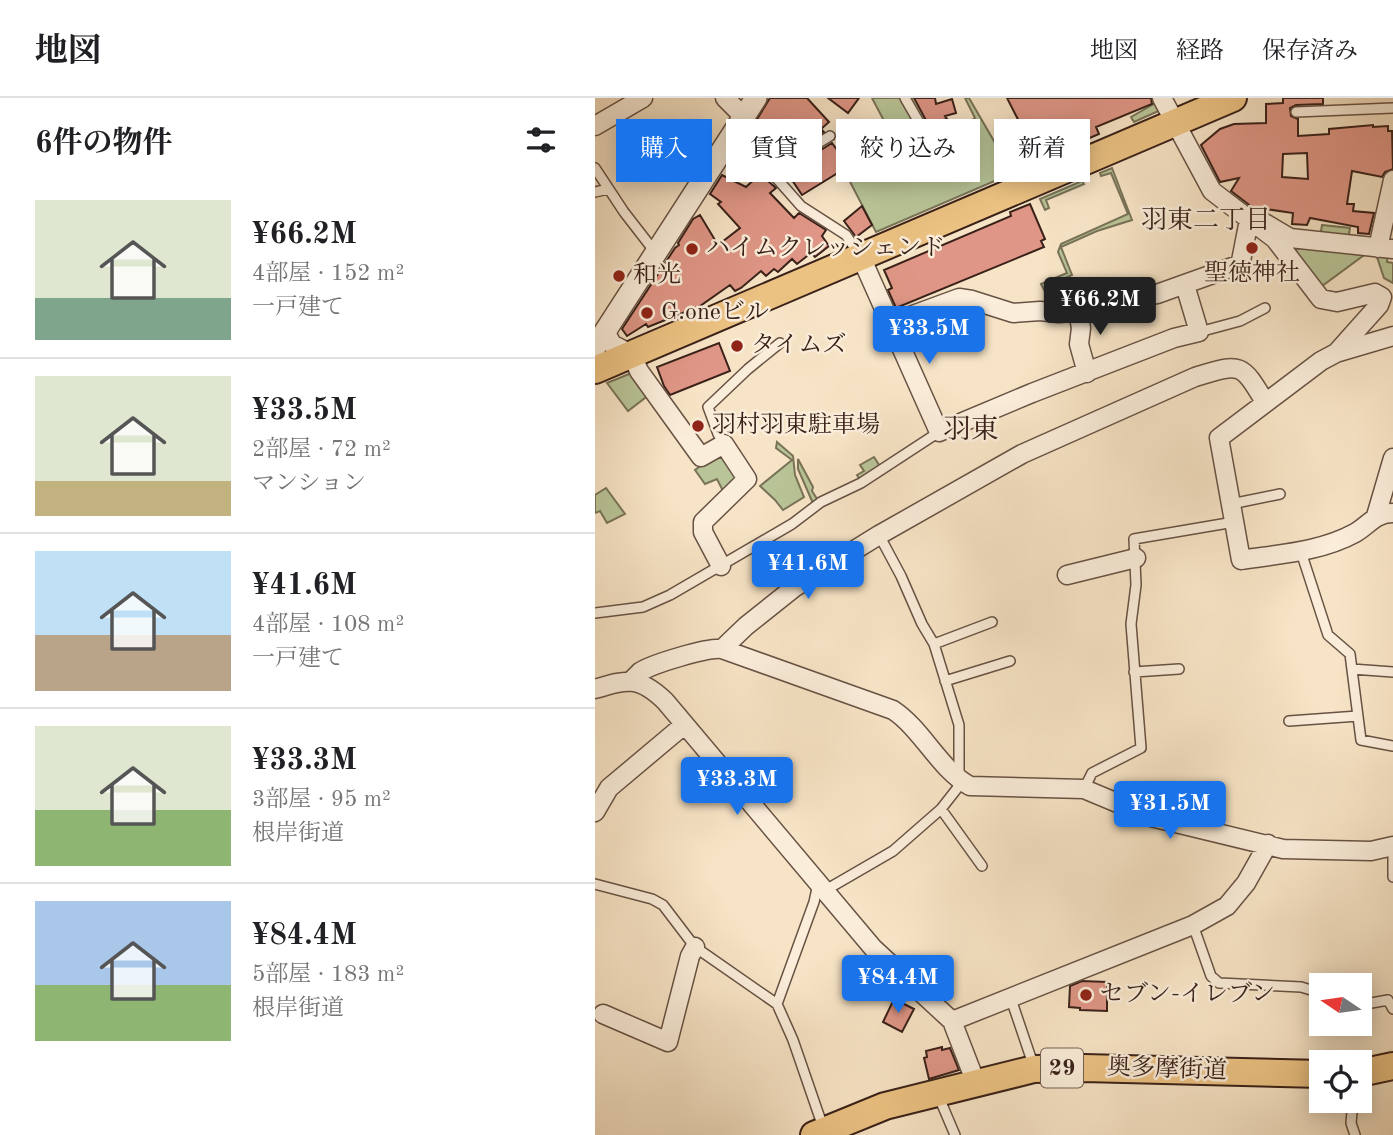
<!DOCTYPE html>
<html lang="ja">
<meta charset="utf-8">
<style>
body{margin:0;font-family:"Old Standard TT","Noto Serif JP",serif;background:#f6f6f6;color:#202124;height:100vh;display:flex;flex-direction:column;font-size:26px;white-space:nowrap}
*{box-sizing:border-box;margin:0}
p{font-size:23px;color:#757577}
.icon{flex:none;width:38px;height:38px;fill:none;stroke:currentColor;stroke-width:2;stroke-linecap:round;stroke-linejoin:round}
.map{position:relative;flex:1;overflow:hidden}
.panel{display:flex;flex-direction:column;background:#fff;width:595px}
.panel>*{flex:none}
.top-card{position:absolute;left:21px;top:21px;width:665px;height:63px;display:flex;gap:14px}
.needle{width:46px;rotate:283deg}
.controls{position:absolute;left:714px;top:875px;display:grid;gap:14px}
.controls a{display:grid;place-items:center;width:63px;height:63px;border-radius:0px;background:#fff;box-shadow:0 4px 18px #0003;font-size:35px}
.price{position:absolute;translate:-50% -60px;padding:0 16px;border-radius:7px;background:#1a73e8;color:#fff;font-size:23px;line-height:46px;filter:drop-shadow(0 2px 4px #0008)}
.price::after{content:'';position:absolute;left:50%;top:42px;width:21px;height:16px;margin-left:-10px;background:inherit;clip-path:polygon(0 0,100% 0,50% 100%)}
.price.current{background:#222;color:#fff}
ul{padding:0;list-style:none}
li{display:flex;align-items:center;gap:21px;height:175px;padding:0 35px}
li+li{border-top:2px solid #e0e0e0}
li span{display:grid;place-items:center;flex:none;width:196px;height:140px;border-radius:0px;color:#555}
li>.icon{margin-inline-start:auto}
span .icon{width:84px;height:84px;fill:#fffc;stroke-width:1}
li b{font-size:30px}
h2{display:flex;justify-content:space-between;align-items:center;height:84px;padding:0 35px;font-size:30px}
.pill{padding:0 24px;border-radius:0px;background:#fff;box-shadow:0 4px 18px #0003;font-size:24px;line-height:63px}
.pill.current{background:#1a73e8;color:#fff}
header{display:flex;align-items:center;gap:42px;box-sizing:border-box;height:98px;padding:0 35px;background:#fff;border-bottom:2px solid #e0e0e0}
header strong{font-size:33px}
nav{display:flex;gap:38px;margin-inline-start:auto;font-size:24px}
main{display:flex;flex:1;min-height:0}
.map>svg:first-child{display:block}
.green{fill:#b9c598;stroke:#797358;stroke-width:2}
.building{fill:#df9686;stroke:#392119;stroke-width:2;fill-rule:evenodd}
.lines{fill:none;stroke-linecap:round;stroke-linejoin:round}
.service-casing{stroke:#685244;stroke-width:12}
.minor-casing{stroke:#685244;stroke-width:21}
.tertiary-casing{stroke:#685244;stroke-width:24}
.primary-casing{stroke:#392119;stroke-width:30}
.service{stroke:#faedda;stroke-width:9}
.minor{stroke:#faedda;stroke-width:18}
.tertiary{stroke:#faedda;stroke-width:21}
.primary{stroke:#ecc283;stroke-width:26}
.poi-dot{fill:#8f2418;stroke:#faedda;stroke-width:2.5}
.labels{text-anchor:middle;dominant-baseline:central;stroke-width:5;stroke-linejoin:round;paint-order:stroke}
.shield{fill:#faedda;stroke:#735e53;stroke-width:2}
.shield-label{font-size:23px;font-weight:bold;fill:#392119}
.poi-label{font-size:24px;fill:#392119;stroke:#faedda;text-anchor:start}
.street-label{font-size:24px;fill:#392119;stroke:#faedda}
.neighbourhood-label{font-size:26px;fill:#392119;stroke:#faedda}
.quarter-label{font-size:28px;fill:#392119;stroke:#faedda}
</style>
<header>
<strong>地図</strong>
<nav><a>地図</a><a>経路</a><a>保存済み</a></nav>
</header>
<main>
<section class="panel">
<h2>6件の物件<svg class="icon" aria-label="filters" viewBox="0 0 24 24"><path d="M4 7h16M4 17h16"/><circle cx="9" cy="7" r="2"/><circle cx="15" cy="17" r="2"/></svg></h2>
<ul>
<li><span style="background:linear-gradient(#dfe7d0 70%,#7fa58c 0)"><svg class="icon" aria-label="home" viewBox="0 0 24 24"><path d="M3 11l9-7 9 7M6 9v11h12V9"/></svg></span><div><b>¥66.2M</b><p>4部屋 · 152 m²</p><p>一戸建て</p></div></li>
<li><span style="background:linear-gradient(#dfe7d0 75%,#c2b280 0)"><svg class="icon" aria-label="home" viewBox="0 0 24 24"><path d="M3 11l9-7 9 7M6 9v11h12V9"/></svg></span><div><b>¥33.5M</b><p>2部屋 · 72 m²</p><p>マンション</p></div></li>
<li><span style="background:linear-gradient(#bfe0f5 60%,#b9a48a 0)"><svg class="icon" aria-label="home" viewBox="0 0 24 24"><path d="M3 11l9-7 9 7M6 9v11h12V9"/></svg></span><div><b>¥41.6M</b><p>4部屋 · 108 m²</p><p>一戸建て</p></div></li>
<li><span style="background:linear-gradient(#dfe7d0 60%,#8fb573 0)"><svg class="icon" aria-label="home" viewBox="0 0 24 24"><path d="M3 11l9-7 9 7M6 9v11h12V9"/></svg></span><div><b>¥33.3M</b><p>3部屋 · 95 m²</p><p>根岸街道</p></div></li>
<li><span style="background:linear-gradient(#a9c7e8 60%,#8fb573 0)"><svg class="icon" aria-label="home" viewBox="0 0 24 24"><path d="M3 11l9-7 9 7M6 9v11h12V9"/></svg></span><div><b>¥84.4M</b><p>5部屋 · 183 m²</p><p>根岸街道</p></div></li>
</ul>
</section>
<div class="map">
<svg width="798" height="1037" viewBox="0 0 798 1037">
<rect width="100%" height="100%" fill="#f7e4c6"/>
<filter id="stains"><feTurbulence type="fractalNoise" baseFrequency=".00286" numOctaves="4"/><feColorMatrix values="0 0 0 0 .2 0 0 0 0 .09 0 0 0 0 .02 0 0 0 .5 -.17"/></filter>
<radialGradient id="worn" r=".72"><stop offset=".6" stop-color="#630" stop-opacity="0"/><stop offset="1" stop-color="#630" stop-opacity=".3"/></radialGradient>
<path class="green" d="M277 0H320L343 43 380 20 370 0H374L410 62 418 63 423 73 281 134 251 76 297 38Z
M564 3 568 11 539 24 536 19Z
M480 38 484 47 439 67 436 60 437 56Z
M517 70 537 122 502 133 466 149 477 177 450 189 459 211 446 186 472 175 463 154 466 146 533 116 516 75 506 78 505 75Z
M487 83 489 86 451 102 454 110 450 112 445 101Z
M727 127 755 130 753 143 725 139Z
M694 144 776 152 727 188Z
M780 153 793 155 792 164 798 165V185L789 180Z
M39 274 55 296 33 313 12 285Z
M182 344 198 358 200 377 209 399 188 412 180 402 165 388 197 362 181 350Z
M127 352 146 379 130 397 122 381 110 386 100 372Z
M279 359 286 370 265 382 262 377 269 373 265 367Z
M203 361 218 389 217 393 224 404 217 403 203 371Z
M11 390 30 416 12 425 5 413 0 415V397Z"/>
<path class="building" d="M175 0H212L234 24 226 31 229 34 190 57 184 52 174 65 146 47Z
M233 0H264L253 15Z
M319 0H340L341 6 357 1 361 15 350 18 352 21 333 26Z
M412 0H556L557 6 501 29 504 36 483 45 480 38 436 56 429 41 432 39Z
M688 0H728V6L701 7 695 10 696 18 703 21V38L734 36V31L778 27V29L793 28V33H797L798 71 790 74 787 79 757 73 752 106H759L758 113 779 115 774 136 763 135V129L715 120 712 127 697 126 698 115 657 109 636 93 644 80 625 84 606 47 625 31 639 26 671 25V6L688 5ZM712 55 713 81 687 79 688 56Z
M237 45 254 68 207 97 195 79 207 71 202 67Z
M165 76 181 90 175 95 199 120 204 115 231 132 227 138 234 148 220 159 216 155 202 166 197 161 183 174 179 171 171 178 166 173 146 190 140 193 135 187 105 208 53 229 51 226 32 238 27 231 80 150 84 147 83 145 98 121 105 117 123 147 145 130 123 106 126 104 115 96 127 77 151 89Z
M435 106 450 141 446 143 449 149 301 210 293 192 297 190 289 172 416 118 415 114Z
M267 108 277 127 261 139 249 123Z
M124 245 135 273 75 297 69 288 62 269Z
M487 883 512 884V913L485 912V910L474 909 475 888Z
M299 901 319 911 307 934 288 924Z
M347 949V952L355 950 364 972 334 981 329 960 332 959 331 953Z"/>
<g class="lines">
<defs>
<path id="service" d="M310 0 329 33
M701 14 798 10
M132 47 176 74 206 108 251 137 265 158
M0 70 29 114 60 154
M176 74 235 38
M0 94 13 91
M604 234 645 223 670 210
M129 346 123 336 113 309 153 271 185 245
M636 406 685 396
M706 454 733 537 755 556 766 642 798 648
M0 515 48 509 75 497 197 426 226 404 266 385 344 334
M339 546 397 524
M757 571 798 574
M539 574 584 571
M350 583 415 563
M694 623 763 618
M489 691 497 675 546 650 536 526 541 487 539 441 639 424
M346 711 387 768
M798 755V779
M0 786 57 801 68 807 100 849 182 906 219 804 223 786
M229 793 298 753 346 711 364 688V627L339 546 327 526 306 478 284 437
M598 827 616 878 624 885 706 889 726 895
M416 901 439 969
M182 906 198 942 228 1029
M765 907 793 902 798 911
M343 997 360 1037
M758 1003 756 1025 760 1037"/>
<path id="minor" d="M130 0 148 18
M567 0 617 93 680 141 726 201 742 204 780 195 787 199 784 207 743 253
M0 28 48 0
M783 150 798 82
M266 159 344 334 437 295 579 240 604 234 590 187
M483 213 486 230 484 246 492 275
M296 225 364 200 377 202 418 215 445 213 464 215 483 213 562 196 643 167 646 163 654 122 661 120 695 140 798 151
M10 233 17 246 37 257 44 273 106 359 129 346 152 381 108 424V434L126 468
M798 238 741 255 726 263 624 340 646 462C684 456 725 454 760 435 774 427 780 415 798 415
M781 418 798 360
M472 477 541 460
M127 551 151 528 200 489 284 437 427 356 600 279C646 265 646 264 670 304
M37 582C38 581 44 575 45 574 57 566 113 549 127 551L298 612C327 631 345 672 375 688L489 691 556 719 688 751 776 753 798 748
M0 591C33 581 44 578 70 603L278 850 357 923 381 985
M0 714 14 690 89 627
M8 916 73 944 95 858 100 849
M357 923 598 827 632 808 651 785 673 746"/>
<path id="tertiary" d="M0 249 161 0"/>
<path id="primary" d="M0 272 638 0
M765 975 798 968
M219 1037 290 1008 439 971 489 970 726 976"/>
</defs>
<use href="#service" class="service-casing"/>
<use href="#minor" class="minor-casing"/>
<use href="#tertiary" class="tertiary-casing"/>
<use href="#primary" class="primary-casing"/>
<use href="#service" class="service"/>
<use href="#minor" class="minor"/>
<use href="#tertiary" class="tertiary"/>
<use href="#primary" class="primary"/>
</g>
<g class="poi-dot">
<circle cx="657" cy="150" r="7"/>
<circle cx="97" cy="151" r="7"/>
<circle cx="24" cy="178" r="7"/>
<circle cx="52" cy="215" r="7"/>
<circle cx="142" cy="248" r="7"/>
<circle cx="103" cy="328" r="7"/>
<circle cx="491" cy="897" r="7"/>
</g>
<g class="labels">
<rect class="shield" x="446" y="950.5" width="42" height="39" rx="5"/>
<g class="shield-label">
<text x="467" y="970">29</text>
</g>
<g class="poi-label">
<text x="111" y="151">ハイムクレッシェンド</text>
<text x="657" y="176" text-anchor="middle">聖徳神社</text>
<text x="38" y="178">和光</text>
<text x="66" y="215">G.oneビル</text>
<text x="156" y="248">タイムズ</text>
<text x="117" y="328">羽村羽東駐車場</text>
<text x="505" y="897">セブン-イレブン</text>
</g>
<g class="street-label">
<text transform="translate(572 972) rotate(2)">奥多摩街道</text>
</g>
<g class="neighbourhood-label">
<text x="611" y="123">羽東二丁目</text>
</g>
<g class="quarter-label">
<text x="376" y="333">羽東</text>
</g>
</g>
<rect width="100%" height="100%" filter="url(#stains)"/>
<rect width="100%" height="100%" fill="url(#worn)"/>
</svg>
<div class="controls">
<a><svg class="needle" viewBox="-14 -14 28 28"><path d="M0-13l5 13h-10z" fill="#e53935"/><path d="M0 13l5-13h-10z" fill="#757577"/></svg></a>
<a><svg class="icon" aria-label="locate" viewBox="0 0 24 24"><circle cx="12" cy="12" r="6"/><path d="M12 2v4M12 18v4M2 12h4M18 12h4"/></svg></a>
</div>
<b class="price current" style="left:505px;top:239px">¥66.2M</b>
<b class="price" style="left:334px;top:268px">¥33.5M</b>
<b class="price" style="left:213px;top:503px">¥41.6M</b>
<b class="price" style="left:142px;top:719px">¥33.3M</b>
<b class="price" style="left:575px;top:743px">¥31.5M</b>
<b class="price" style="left:303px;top:917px">¥84.4M</b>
<div class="top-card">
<a class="pill current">購入</a>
<a class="pill">賃貸</a>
<a class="pill">絞り込み</a>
<a class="pill">新着</a>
</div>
</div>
</main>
